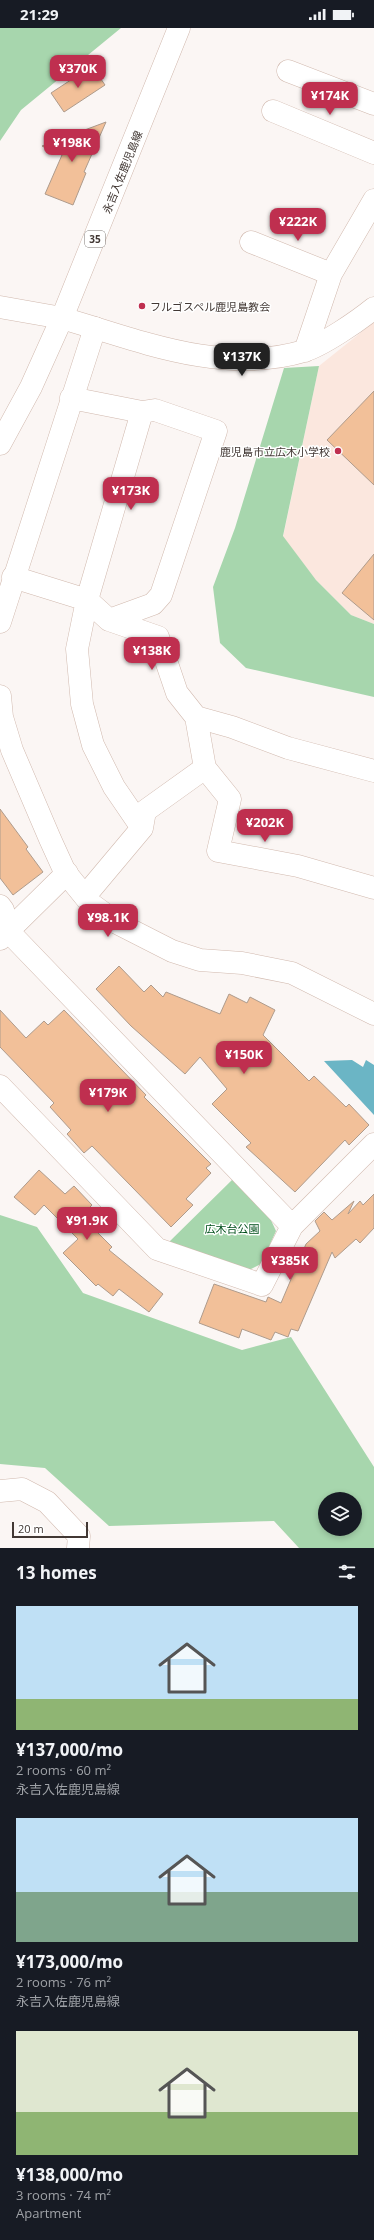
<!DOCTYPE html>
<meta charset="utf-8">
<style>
body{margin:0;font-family:"Open Sans","Noto Sans JP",sans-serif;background:#20242c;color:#f1f3f6;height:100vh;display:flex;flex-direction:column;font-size:15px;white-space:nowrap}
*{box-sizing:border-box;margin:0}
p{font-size:13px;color:#9ea1a6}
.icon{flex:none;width:22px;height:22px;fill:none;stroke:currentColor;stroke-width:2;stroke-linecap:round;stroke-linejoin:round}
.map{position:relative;height:1520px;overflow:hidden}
.panel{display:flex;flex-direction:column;background:#171b24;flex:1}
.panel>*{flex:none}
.fabs{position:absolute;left:318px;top:1464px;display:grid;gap:8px}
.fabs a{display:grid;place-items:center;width:44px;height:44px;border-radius:50%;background:#171b24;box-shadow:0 2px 6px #0003;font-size:20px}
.scale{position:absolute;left:12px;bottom:10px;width:76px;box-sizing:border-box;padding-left:4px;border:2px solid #423834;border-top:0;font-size:11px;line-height:14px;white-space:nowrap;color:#423834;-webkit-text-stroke:3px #fff;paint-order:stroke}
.price{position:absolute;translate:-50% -34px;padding:0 9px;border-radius:8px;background:#bf2f4f;color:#fff;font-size:13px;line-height:26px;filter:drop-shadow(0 1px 2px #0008)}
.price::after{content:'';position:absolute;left:50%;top:24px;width:12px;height:9px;margin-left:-6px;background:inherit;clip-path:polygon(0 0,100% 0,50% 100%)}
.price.current{background:#222;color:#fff}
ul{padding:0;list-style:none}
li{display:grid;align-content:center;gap:8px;height:212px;padding:0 16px}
li span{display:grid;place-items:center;height:124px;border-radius:0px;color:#555}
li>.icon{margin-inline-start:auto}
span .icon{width:72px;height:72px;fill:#fffc;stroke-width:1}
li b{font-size:17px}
h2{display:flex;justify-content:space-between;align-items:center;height:48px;padding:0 16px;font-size:17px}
.status{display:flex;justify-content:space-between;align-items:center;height:28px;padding:0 20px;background:#171b24;direction:ltr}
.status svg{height:11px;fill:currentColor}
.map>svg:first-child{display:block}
.built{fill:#fbe7de}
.green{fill:#a7d6ad;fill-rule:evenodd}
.water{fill:#6bb5c5}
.building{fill:#f2c099;stroke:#ae9b8c}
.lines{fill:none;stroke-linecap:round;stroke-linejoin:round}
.minor-casing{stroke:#d1b9ae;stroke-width:23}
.tertiary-casing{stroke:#d1b9ae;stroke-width:23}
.primary-casing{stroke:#d1b9ae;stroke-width:23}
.minor{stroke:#fff;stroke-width:22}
.tertiary{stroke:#fff;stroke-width:22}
.primary{stroke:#fff;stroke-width:22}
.poi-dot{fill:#bf2f4f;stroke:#fff;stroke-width:1.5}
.labels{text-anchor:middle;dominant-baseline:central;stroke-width:3;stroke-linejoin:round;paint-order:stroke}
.shield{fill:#fff;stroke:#7b7471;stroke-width:1}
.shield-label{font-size:10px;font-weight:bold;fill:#423834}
.street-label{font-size:11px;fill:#423834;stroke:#fff}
.poi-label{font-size:11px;fill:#423834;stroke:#fff;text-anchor:start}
.park-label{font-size:11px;fill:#004f1b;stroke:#fff}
</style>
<div class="status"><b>21:29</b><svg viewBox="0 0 49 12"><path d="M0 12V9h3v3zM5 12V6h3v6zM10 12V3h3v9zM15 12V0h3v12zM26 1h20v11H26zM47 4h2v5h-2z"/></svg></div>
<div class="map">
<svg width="374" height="1520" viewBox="0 0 374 1520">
<rect width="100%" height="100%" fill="#fbf6f4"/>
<path class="built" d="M374 294V596L351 587 316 552 283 509 319 338Z"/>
<path class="green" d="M0 0H121L21 82 0 113Z
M319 338 283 508 316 552 351 587 374 596V669L246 640 220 615 213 559 235 500 284 340Z
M233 1151 270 1190 276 1203 261 1236 249 1242 168 1215Z
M0 1187 37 1199 83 1265 242 1322 291 1309 374 1439V1520H299L274 1493 109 1498 45 1440 0 1436ZM325 1471H355V1501H325Z"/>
<path class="water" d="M352 1032 363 1039 366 1032 374 1037V1087L324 1033Z"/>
<path class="building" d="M92 38 105 57 64 84 51 65Z
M106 94 84 144 86 145 73 177 45 166 62 127 42 118Z
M374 363V457L327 412Z
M374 526V592L342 565Z
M0 781 28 819 26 821 43 844 13 867 0 850Z
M119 938 144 964 151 957 163 969 166 964 220 986 229 966 247 975 250 969 275 982 263 1007 309 1053 314 1048 346 1079 349 1076 369 1097 349 1117 345 1112 295 1164 246 1119 251 1115 212 1076 227 1061 200 1029 185 1046 131 998 96 961Z
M0 982 26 1010 44 993 48 997 64 982 146 1067 144 1069 211 1136 206 1140 211 1145 186 1171 193 1177 171 1199 92 1118 84 1125 67 1106 71 1102 50 1079 54 1075 0 1019Z
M39 1142 65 1166 74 1158 92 1177 81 1188 112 1219 109 1222 163 1266 149 1284 119 1261 113 1268 98 1256 96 1258 63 1225 78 1211 44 1177 35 1187 14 1169Z
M374 1166V1200L360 1215 356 1211 335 1230 332 1224 298 1303 291 1301 288 1309 275 1304 271 1312 242 1301 239 1310 199 1295 214 1256 266 1274 268 1269 281 1275 306 1216 320 1203 315 1193 324 1184 332 1192 354 1173 348 1186 360 1173 363 1177Z"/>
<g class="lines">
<defs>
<path id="minor" d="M288 43 374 76
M273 83 374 125
M251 214 331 246
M95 300C162 321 234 344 304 323 323 317 358 293 374 280
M305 323 331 246 374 172
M71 370 142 384 155 382 216 403 161 567 153 576 109 592
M142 384 87 572 109 592 158 609 177 665 196 689
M13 549 87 572 77 621 82 676 93 717 114 759 142 800
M205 740 230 771 218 823 298 838 374 860
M85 868 142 800 145 783 205 740 196 689 232 699 288 720 374 743
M0 878 3 882 8 903 292 1198
M0 911 67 845
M0 1058 157 1221 262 1257 292 1198 374 1116
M0 1463 22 1461 47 1474 79 1508 78 1520"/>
<path id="tertiary" d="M0 279 62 290 95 300 0 594
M0 668 2 689 12 722 50 811 65 844 91 876 117 895 172 923 200 932 242 935 292 945 374 986"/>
<path id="primary" d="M0 416 31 359 62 290 179 0"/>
</defs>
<use href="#minor" class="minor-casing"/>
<use href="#tertiary" class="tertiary-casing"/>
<use href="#primary" class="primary-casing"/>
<use href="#minor" class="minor"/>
<use href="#tertiary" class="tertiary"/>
<use href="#primary" class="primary"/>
</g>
<g class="poi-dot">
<circle cx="142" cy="278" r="4"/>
<circle cx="338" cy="423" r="4"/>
</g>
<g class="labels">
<rect class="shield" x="85" y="203" width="20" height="16" rx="3"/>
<g class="shield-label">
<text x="95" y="211">35</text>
</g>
<g class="street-label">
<text transform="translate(122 144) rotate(-68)">永吉入佐鹿児島線</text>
</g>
<g class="poi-label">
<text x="150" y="278">フルゴスペル鹿児島教会</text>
<text x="330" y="423" text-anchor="end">鹿児島市立広木小学校</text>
</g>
<g class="park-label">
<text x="232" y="1200">広木台公園</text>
</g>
</g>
</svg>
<div class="fabs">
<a><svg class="icon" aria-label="layers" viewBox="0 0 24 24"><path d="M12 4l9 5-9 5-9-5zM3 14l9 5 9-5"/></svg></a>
</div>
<div class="scale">20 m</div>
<b class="price" style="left:78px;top:61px">¥370K</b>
<b class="price" style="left:330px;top:88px">¥174K</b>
<b class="price" style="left:72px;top:135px">¥198K</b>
<b class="price" style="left:298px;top:214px">¥222K</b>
<b class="price current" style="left:242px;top:349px">¥137K</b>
<b class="price" style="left:131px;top:483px">¥173K</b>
<b class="price" style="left:152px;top:643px">¥138K</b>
<b class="price" style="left:265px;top:815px">¥202K</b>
<b class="price" style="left:108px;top:910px">¥98.1K</b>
<b class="price" style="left:244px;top:1047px">¥150K</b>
<b class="price" style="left:108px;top:1085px">¥179K</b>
<b class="price" style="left:87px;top:1213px">¥91.9K</b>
<b class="price" style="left:290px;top:1253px">¥385K</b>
</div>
<section class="panel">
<h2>13 homes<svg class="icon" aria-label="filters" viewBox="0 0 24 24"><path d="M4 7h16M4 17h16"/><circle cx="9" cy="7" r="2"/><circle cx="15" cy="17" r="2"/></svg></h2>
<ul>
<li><span style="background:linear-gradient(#bfe0f5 75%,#8fb573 0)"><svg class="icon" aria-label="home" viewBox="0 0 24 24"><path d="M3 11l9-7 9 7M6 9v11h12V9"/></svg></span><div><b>¥137,000/mo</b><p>2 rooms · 60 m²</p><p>永吉入佐鹿児島線</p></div></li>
<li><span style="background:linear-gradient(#bfe0f5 60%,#7fa58c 0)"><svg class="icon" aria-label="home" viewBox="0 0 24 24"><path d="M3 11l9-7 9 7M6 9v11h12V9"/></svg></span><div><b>¥173,000/mo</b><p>2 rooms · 76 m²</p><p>永吉入佐鹿児島線</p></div></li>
<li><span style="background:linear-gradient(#dfe7d0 65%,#8fb573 0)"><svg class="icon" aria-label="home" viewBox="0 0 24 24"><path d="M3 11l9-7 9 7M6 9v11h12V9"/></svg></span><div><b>¥138,000/mo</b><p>3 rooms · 74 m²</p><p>Apartment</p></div></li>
</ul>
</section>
